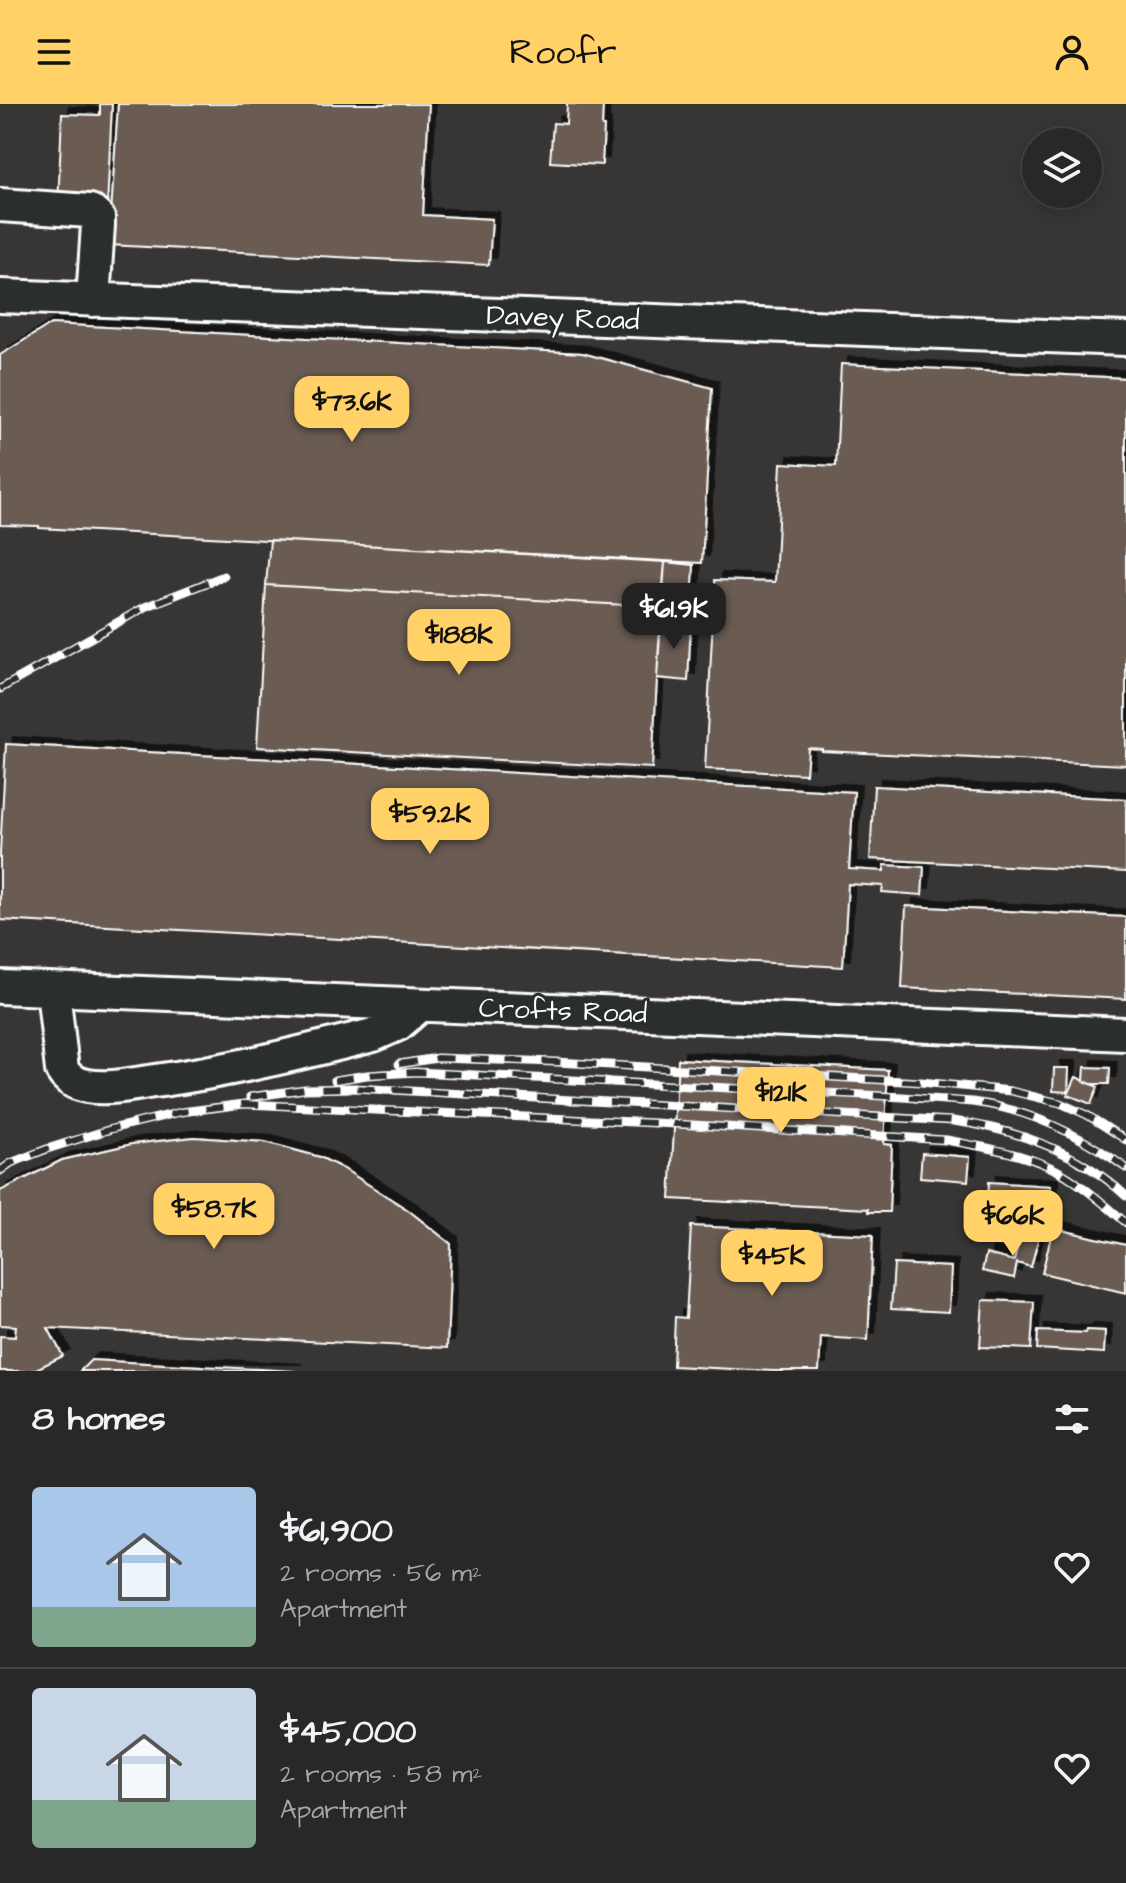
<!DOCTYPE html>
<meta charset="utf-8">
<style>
body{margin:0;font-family:"Architects Daughter",sans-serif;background:#353434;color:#f1f3f6;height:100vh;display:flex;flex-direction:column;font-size:30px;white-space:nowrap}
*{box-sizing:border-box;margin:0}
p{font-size:26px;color:#a5a6a8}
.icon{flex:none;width:44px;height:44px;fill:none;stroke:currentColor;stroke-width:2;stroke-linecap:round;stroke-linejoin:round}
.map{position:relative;height:1267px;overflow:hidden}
.sheet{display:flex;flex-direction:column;background:#292828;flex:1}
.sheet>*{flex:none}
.tools{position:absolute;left:1022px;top:24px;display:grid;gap:16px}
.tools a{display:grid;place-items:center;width:80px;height:80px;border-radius:50%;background:#292828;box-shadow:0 4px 20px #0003,0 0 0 2px #454445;font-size:40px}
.price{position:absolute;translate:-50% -68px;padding:0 18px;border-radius:16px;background:#ffd166;color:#111;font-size:26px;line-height:52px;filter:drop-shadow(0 2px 4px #0008)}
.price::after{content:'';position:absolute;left:50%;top:48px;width:24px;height:18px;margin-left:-12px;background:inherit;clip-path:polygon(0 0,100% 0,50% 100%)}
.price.selected{background:#222;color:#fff}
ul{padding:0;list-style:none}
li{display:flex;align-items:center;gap:24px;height:200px;padding:0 32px}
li+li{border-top:2px solid #454445}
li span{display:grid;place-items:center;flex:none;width:224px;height:160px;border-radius:8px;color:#555}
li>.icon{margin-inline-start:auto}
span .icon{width:96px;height:96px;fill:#fffc;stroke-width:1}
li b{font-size:34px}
h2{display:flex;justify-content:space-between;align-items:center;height:96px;padding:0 32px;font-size:34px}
header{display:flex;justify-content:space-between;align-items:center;height:104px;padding:0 32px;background:#ffd166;color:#111;font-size:36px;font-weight:600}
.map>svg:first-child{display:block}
.building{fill:#6b5c52;stroke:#fff;stroke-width:2;filter:url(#shadow)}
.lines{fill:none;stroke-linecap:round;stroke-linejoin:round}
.minor-casing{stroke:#fff;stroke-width:38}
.minor{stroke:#2a2d2e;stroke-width:32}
.rail-casing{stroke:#fff;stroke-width:9}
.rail{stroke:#2a2d2e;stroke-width:6;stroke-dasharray:18;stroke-linecap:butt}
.labels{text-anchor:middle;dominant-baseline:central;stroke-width:6;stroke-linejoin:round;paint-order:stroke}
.street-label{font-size:28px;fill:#fff;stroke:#2a2d2e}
</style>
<header><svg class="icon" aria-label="menu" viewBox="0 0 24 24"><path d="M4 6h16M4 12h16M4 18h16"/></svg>Roofr<svg class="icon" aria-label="person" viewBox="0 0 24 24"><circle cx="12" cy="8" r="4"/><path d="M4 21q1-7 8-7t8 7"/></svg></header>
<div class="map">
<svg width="1126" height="1267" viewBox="0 0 1126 1267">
<defs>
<filter id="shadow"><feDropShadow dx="7" dy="-7" stdDeviation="0" flood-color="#0009"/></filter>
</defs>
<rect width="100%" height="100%" fill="#373635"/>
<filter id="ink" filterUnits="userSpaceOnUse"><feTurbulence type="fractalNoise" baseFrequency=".0125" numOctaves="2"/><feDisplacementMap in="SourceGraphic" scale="16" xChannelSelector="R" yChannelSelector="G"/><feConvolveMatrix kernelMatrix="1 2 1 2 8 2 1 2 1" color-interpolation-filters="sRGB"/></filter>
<g filter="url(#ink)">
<path class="building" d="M100 0H112L107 104 58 102 62 10 100 11Z
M118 0H429L423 111 492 115 489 161 109 141Z
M567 0H603L602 22H604L602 61 550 58 553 19 566 20Z
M51 220 582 249 712 284 702 459 39 424V422L0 421V251Z
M841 260 1126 274V661L822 647V645L808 644 806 670 705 665 715 476 775 478 781 359 836 362Z
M270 436 665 458 661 503 266 481Z
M665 458 694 461 691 519 661 518Z
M266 481 661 503 652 664 257 643Z
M661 518 691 519 688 577 657 574Z
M6 640 854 688 849 765 884 767V761L924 763 922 791 882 788 883 782 848 780 843 863 0 816V748Z
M874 682 1126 695V768L870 755Z
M906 802 1126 813V895L902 884Z
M678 955 888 966 884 1040 892 1041 889 1108H868V1105L670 1095Z
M1085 963 1110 964 1109 980H1091L1084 977Z
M1054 964H1069L1068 988 1053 987Z
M1076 973 1098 983 1091 1000 1068 991Z
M194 1033 265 1038 320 1053 344 1065 408 1106 451 1140 447 1244 48 1224 63 1252 32 1267H0V1232L15 1233 16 1222 0 1221V1087L62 1056 132 1040Z
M922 1049 970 1053 968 1077 920 1073Z
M989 1078 1051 1082 1050 1101H1041L1040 1119 987 1115Z
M691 1122 873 1131 868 1236 821 1233 819 1267H773L673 1262 675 1213 686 1214Z
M1053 1124 1126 1141V1189L1042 1169Z
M991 1125 1009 1127 1008 1135 1005 1134 1004 1140 989 1138Z
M1021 1128 1039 1132 1031 1163 1017 1159 1014 1174 982 1167 986 1150 1014 1157Z
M894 1160 951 1163 949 1208 891 1205Z
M983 1196 1034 1198 1031 1245 980 1243Z
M1087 1226 1105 1227 1104 1249 1037 1245 1038 1227 1086 1229Z
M91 1256 295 1267H80Z"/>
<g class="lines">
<defs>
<path id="minor" d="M0 101 90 107 98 114V121L93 196
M0 192 1126 235
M0 883 1126 930
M53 886 62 966C68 976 76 980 87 982 109 986 133 980 155 977 229 967 301 949 373 931L398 920 420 901"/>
</defs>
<use href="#minor" class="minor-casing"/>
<use href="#minor" class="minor"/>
<defs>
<path id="rail" d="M0 585 145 503 224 472
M399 960 437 954 556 958 921 978 1011 987 1060 999 1087 1011 1126 1036
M335 976 367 971 416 968 903 993C926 995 949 996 972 998 1028 1005 1081 1031 1126 1064
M250 993 305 985 355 984 953 1017C1016 1025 1079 1048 1126 1092
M0 1067 11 1059 47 1045 111 1025 181 1008 244 1000 676 1020 947 1036C987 1044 1032 1050 1067 1072 1088 1086 1107 1102 1126 1119"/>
</defs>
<use href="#rail" class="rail-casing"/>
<use href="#rail" class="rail"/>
</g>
</g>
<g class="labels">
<g class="street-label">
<text transform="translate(563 214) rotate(2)">Davey Road</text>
<text transform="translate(563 907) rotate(2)">Crofts Road</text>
</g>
</g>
</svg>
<div class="tools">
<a><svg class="icon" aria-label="layers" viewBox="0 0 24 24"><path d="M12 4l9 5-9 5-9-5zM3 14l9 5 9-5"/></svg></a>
</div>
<b class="price" style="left:352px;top:340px">$73.6K</b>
<b class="price selected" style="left:674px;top:547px">$61.9K</b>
<b class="price" style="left:459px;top:573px">$188K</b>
<b class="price" style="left:430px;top:752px">$59.2K</b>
<b class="price" style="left:781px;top:1031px">$121K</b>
<b class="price" style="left:214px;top:1147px">$58.7K</b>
<b class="price" style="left:1013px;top:1154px">$66K</b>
<b class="price" style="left:772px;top:1194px">$45K</b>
</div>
<section class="sheet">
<h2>8 homes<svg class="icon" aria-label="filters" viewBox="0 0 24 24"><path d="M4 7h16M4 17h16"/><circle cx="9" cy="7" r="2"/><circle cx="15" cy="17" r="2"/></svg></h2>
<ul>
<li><span style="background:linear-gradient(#a9c7e8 75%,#7fa58c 0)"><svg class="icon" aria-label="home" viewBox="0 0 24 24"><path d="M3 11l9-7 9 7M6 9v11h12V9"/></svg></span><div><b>$61,900</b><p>2 rooms · 56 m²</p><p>Apartment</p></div><svg class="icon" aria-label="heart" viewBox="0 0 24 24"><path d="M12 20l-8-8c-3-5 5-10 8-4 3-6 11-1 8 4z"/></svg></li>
<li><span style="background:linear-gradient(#c9d6e8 70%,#7fa58c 0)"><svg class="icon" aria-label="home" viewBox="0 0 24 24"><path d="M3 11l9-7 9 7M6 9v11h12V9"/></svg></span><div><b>$45,000</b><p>2 rooms · 58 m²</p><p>Apartment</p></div><svg class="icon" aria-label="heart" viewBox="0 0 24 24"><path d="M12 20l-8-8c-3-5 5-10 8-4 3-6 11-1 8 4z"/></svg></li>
</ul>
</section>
